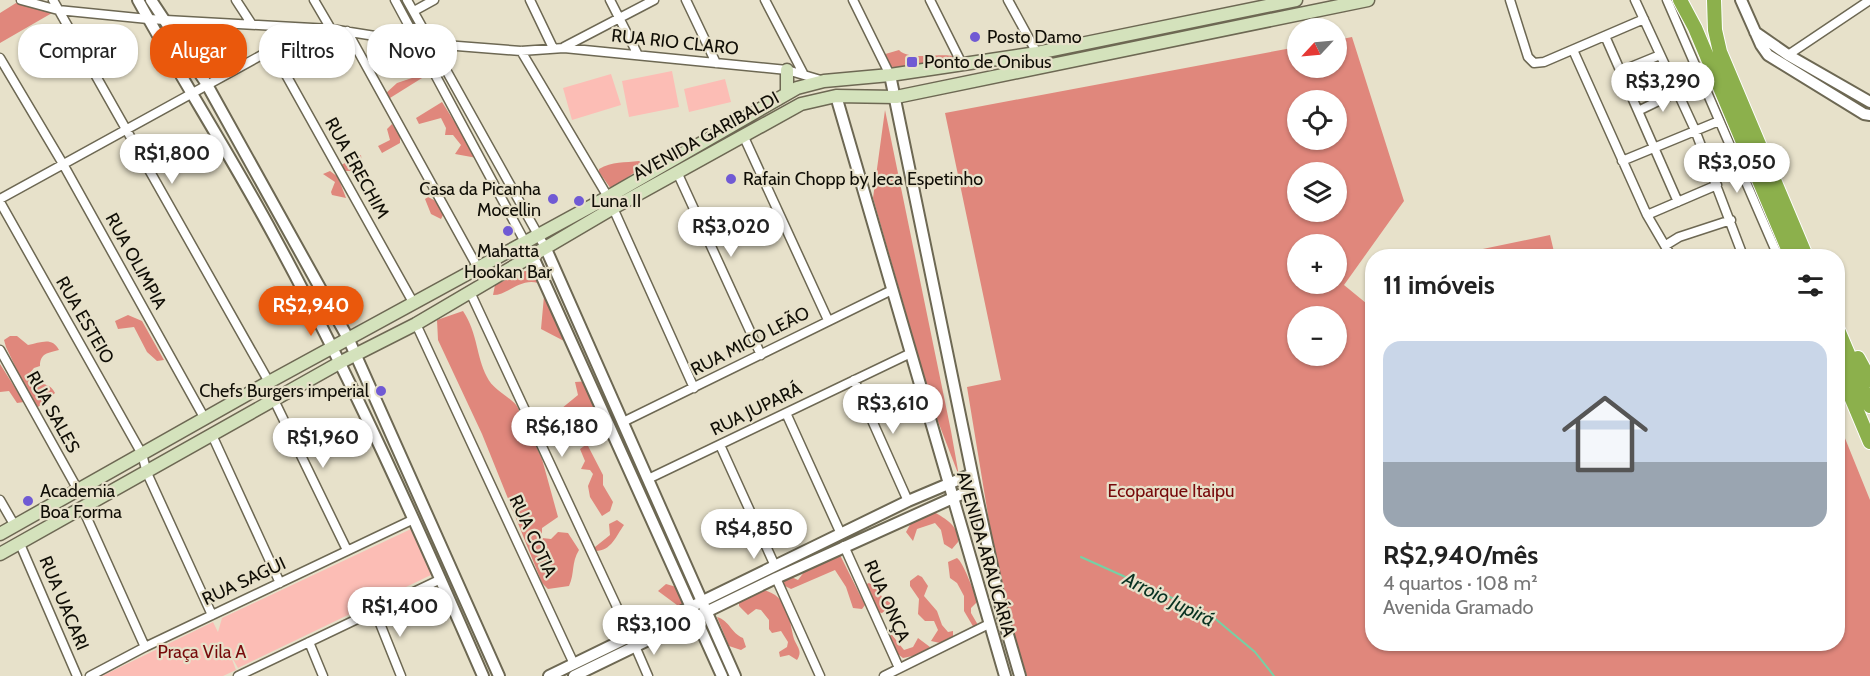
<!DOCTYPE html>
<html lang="pt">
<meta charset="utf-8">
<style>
body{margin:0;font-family:Cabin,sans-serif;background:#f2f2f2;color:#222;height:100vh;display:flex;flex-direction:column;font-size:22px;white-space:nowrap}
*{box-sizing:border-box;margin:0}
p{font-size:20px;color:#767676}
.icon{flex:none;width:33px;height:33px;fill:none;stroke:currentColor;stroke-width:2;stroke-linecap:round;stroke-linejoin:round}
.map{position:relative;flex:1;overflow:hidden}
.panel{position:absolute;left:1365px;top:249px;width:480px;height:402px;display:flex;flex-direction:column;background:#fff;border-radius:24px;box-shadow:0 2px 4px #0004}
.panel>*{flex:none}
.guide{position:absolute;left:18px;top:24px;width:570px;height:54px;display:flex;gap:12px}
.needle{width:39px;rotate:244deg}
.controls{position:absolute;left:1287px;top:18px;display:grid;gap:12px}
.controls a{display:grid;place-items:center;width:60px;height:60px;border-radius:50%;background:#fff;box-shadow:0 2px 4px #0004;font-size:30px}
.price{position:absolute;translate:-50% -51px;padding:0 14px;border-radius:21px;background:#fff;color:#222;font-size:20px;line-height:39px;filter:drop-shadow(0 2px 3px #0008)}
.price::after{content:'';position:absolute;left:50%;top:36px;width:18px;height:14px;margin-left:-9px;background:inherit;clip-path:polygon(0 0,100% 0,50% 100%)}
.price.active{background:#ea580c;color:#fff}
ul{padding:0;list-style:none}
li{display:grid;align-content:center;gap:12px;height:318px;padding:0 18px}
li+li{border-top:2px solid #e0e0e0}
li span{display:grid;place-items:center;height:186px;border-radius:18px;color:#555}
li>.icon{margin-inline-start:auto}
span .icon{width:108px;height:108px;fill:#fffc;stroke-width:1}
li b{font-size:26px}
h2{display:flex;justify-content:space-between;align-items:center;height:72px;padding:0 18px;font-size:26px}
.chip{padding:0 21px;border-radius:24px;background:#fff;box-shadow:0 2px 4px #0004;font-size:21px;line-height:54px}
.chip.active{background:#ea580c;color:#fff}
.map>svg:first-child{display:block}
.green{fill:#fcbdb5}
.forest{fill:#e0877c;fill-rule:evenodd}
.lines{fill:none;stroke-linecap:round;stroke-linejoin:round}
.stream{stroke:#75d1a5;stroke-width:2}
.minor-casing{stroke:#6d6853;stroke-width:11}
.tertiary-casing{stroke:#6d6853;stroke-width:14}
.secondary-casing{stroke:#6d6853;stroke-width:15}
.trunk-casing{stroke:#fff;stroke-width:16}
.minor{stroke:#fff;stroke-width:8}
.tertiary{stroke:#fff;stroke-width:10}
.secondary{stroke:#d4e2bc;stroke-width:12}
.trunk{stroke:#8cb04c;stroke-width:14}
.poi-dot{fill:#705ad4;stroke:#e7e1ca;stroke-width:2}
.labels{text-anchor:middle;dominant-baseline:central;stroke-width:4.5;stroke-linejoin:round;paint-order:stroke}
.poi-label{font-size:18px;fill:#100e06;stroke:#e7e1ca;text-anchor:start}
.street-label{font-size:18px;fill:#100e06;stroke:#e7e1ca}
.park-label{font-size:18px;fill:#770a0b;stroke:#e7e1ca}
.water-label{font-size:20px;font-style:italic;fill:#073221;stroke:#e7e1ca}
</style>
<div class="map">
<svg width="1870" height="676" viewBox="0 0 1870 676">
<rect width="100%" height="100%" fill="#e7e1ca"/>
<path class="green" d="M672 71 679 107 629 117 622 81Z
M611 74 621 105 572 120 563 88Z
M725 79 731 102 689 112 684 89Z
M411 529 433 574 238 668 230 654 236 670 223 676H102L213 622 218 632 222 618Z"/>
<path class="forest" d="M16 3 52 13 0 43V13Z
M1352 37 1404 201 1344 285 1372 308V644H1838V421L1870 500V676H1027L1001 594 967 387 1001 380 945 113 1297 47 1298 68H1336L1337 40ZM1298 100H1336V140H1298ZM1298 172H1336V212H1298ZM1298 244H1336V284H1298ZM1298 316H1336V356H1298Z
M899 50C909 61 939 53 953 56L952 61 890 71 882 55Z
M427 73H430L390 98 385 94 397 83Z
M442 102 454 121 460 125 477 158 455 154 461 145 453 135H445L446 128 441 118 419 124 416 118Z
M885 110 951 431 959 476 934 411 873 198Z
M392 124 400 136V143L382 153 378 146 390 140 387 129Z
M361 155 362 165 353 171H342L341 165Z
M639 161 645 165 611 189 599 172V169C612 161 625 163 639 161Z
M330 171 338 177 346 198 332 195 331 192 335 182 323 174Z
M428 197 434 200 444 213 441 219 431 214 425 199Z
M1550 235 1555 256H1449Z
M525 271H539L565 336 564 341 541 329 544 296 538 283C520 278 508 295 493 295L495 285Z
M463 311C478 334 476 356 487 377 493 390 508 395 517 406L542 459 558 517 542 528V538L551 539 558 532 568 533 579 550C571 563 575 573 569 586L548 589 542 583 482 434 438 340 437 320Z
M128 315 142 321 164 360 157 361 147 352 134 327 118 329 115 321Z
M10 336H17L28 345C40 343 52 336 59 350 48 353 40 353 40 366L34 368 29 374 31 382C42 384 50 383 55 393L38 407 31 400 6 347 4 340Z
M0 364 24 402 17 403 9 391 0 392Z
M590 381 598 408 584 413 574 422 557 417 556 413 578 395 575 382Z
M587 444 603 475V485L613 502 610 511 602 516 590 497 588 486 593 474 590 470 581 469 585 461 580 449Z
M934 512C946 519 959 526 958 542L952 549 944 544 941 530 935 523 917 529 913 541 906 532 912 521Z
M617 520 624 525C616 536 611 552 594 551L595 547 610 535 609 524Z
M840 555 865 605 862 609 853 608 846 587 835 570 791 589 783 585 782 578 789 576 798 580 807 568Z
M957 558C964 563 973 591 978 601L971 608V613L978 625 974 628 964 611V596L957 583 950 578 948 562Z
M918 575 922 577 928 586 924 596 937 611 942 625 948 632 953 631V636L940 643 931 641 938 630 934 621H925L918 614 919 599 910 586V581Z
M869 583 877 588 882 597 893 605 882 613 877 612 864 585Z
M666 584 680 588 687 600 681 608 658 591Z
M763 590C789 596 789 620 794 639 797 647 803 651 797 660L789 655 780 657 779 652 787 647 788 642 781 631 772 633 769 629V620L761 610 756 609 748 615 739 606V601Z
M717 617C730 621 731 633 743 638L746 647 741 650 729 646Z
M892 635 904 650 913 647 918 638 930 647 922 654 903 658 895 652 887 636Z"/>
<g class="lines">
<path class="stream" d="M1081 557 1212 616 1255 652 1274 676"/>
<defs>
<path id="minor" d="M21 0 58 10 148 19 331 29 419 43 521 51 564 48 787 70 824 81
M53 0 269 382
M236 0 251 23
M314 0 331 29
M395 0 533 257
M407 0 546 249
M530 0 553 48
M610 0 638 55
M686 0 716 63
M765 0 803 73
M853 0 890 75
M930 0 962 64
M1008 0 1038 55
M1510 0 1528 57 1534 63 1544 62 1644 19
M1635 0 1695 130 1743 256
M1667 0 1778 256
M414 11 434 0
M347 31 478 268
M1605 36 1678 202
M564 47 654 0
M271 48 414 304
M1573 50 1647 215 1671 256
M521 51 608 197
M1788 55 1870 0
M0 58 63 164 205 419
M1621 71 1660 55
M1638 111 1677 92
M743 135 828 320
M1622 161 1719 121
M677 172 761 355
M0 199 309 29
M0 202 142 454 147 473 212 615
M613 208 694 388
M1647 215 1717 185
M1666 245 1679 237 1731 220
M470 292 630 635
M416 324 574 664
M0 350 78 490
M854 380 908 501
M274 400 347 550
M786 413 841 534
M623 422 892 290
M212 435 280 583
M720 445 775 566
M648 479 911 353
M0 500 15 526
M82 507 145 647
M20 544 77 676
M844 546 899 668
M776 578 820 676
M375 611 401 676
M309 642 323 676
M635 646 648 676
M90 676 145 647 414 519
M238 676 441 579
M884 676 989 624"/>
<path id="tertiary" d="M138 0C182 80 231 156 274 236 352 379 418 527 483 676
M151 0 206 83 349 340 499 676
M1741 0 1761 45 1768 55 1864 114 1870 115
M1755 32 1788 55 1870 102
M890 75 975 488 1004 621 1020 676
M836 96 1005 676
M546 249 735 676
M533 257 722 676
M549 676 908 501 972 474
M574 676 776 578 975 488"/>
<path id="secondary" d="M787 70V93
M0 534 269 382 608 197 797 88 824 81 890 75 1037 53 1296 0
M0 554 341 362 416 324 613 208 801 104 836 96 896 97 1368 0"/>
<path id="trunk" d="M1680 0 1695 28 1791 256
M1714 0 1715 30 1720 52 1806 256
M1838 330 1870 406
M1858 358 1870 380
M1838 366 1870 442"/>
</defs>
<use href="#minor" class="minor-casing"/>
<use href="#tertiary" class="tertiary-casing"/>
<use href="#secondary" class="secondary-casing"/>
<use href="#trunk" class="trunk-casing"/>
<use href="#minor" class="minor"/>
<use href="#tertiary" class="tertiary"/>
<use href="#secondary" class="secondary"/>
<use href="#trunk" class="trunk"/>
</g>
<g class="poi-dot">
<circle cx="975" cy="37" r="6"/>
<rect x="906" y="56" width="12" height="12" rx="3"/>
<circle cx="731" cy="179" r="6"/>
<circle cx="553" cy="199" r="6"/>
<circle cx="579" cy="201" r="6"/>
<circle cx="508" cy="231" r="6"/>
<circle cx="381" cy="391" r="6"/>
<circle cx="28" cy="501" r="6"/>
</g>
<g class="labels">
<g class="poi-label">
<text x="987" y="37">Posto Damo</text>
<text x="924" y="62">Ponto de Onibus</text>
<text x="743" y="179">Rafain Chopp by Jeca Espetinho</text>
<text x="541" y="189" text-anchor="end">Casa da Picanha<tspan x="541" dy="21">Mocellin</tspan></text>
<text x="591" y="201">Luna II</text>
<text x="508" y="251" text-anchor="middle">Mahatta<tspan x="508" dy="21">Hookan Bar</tspan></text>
<text x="369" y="391" text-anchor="end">Chefs Burgers imperial</text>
<text x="40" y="491">Academia<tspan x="40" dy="21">Boa Forma</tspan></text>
</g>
<g class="street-label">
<text transform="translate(675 42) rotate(6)">RUA RIO CLARO</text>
<text transform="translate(706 136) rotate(-29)">AVENIDA GARIBALDI</text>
<text transform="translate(357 168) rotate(61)">RUA ERECHIM</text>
<text transform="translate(136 261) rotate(61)">RUA OLIMPIA</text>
<text transform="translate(85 320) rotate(60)">RUA ESTEIO</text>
<text transform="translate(750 341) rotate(-27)">RUA MICO LEÃO</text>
<text transform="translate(756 409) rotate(-26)">RUA JUPARÁ</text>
<text transform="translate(53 412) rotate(61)">RUA SALES</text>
<text transform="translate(533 536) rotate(65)">RUA COTIA</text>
<text transform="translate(986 554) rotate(74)">AVENIDA ARAUCÁRIA</text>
<text transform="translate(244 581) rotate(-25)">RUA SAGUI</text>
<text transform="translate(887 601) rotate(66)">RUA ONÇA</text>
<text transform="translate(64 603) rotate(67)">RUA UACARI</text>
</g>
<g class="park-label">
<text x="1171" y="491">Ecoparque Itaipu</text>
<text x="202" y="652">Praça Vila A</text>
</g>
<g class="water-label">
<text transform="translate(1169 599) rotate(26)">Arroio Jupirá</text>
</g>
</g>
</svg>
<div class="controls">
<a><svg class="needle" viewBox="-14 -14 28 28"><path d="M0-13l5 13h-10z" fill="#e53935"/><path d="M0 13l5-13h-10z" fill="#767676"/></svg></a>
<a><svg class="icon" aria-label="locate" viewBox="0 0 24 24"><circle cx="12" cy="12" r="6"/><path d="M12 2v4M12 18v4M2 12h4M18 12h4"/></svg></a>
<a><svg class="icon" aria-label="layers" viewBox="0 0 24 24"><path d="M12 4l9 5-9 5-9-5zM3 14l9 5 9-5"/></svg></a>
<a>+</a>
<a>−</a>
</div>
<b class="price" style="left:1663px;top:113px">R$3,290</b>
<b class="price" style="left:172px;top:185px">R$1,800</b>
<b class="price" style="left:1737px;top:194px">R$3,050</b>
<b class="price" style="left:731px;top:258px">R$3,020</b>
<b class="price active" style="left:311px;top:337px">R$2,940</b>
<b class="price" style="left:893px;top:435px">R$3,610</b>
<b class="price" style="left:562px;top:458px">R$6,180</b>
<b class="price" style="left:323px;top:469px">R$1,960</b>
<b class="price" style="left:754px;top:560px">R$4,850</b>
<b class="price" style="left:400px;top:638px">R$1,400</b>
<b class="price" style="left:654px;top:656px">R$3,100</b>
<div class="guide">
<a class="chip">Comprar</a>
<a class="chip active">Alugar</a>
<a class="chip">Filtros</a>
<a class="chip">Novo</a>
</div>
<section class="panel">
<h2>11 imóveis<svg class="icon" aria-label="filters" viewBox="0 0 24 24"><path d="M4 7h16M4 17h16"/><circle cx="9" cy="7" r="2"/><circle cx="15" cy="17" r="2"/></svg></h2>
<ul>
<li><span style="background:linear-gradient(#c9d6e8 65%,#9aa5b1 0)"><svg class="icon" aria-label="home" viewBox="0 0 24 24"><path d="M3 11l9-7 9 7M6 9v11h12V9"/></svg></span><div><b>R$2,940/mês</b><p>4 quartos · 108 m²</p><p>Avenida Gramado</p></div></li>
</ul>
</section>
</div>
